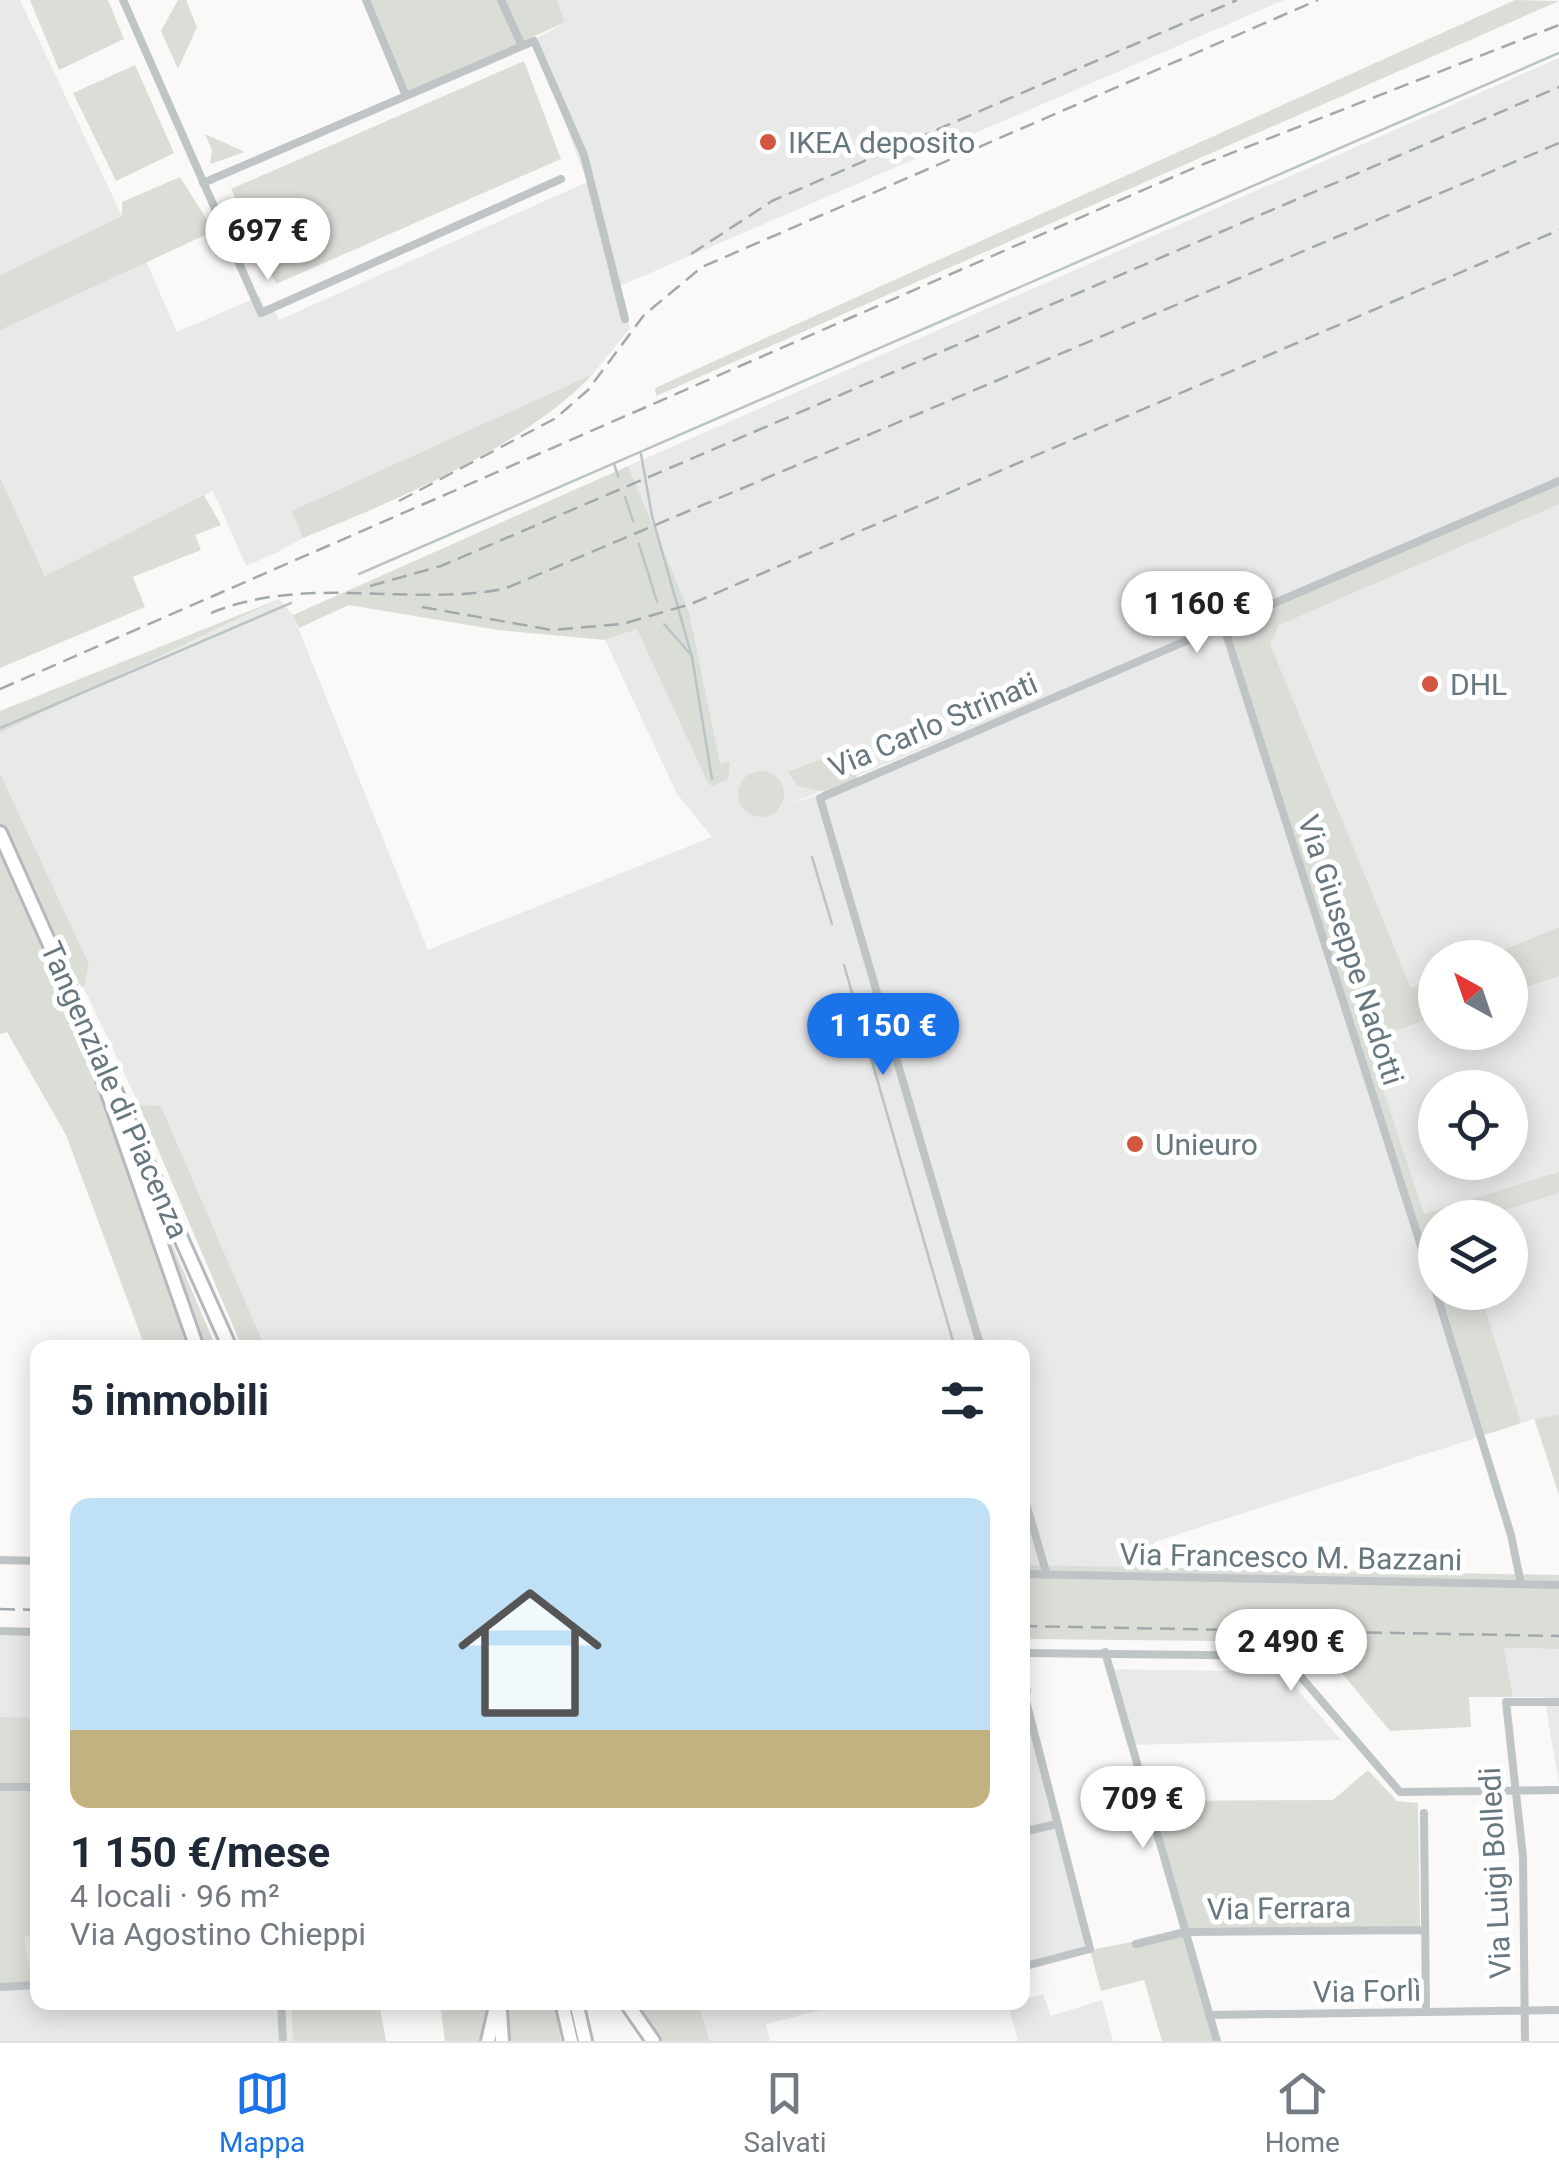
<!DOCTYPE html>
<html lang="it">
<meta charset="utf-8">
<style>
body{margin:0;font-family:Roboto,sans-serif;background:#f6f6f7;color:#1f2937;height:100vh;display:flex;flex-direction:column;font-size:38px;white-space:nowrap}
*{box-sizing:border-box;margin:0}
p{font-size:32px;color:#747a83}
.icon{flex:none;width:55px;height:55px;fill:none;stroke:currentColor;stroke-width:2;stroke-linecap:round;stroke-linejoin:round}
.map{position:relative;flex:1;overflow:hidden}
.sheet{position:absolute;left:30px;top:1340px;width:1000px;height:670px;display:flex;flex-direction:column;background:#fff;border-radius:20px;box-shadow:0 5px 25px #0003}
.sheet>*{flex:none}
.needle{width:65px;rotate:320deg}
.buttons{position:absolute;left:1418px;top:940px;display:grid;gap:20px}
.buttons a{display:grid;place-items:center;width:110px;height:110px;border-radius:50%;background:#fff;box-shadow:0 5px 25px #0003;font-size:50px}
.price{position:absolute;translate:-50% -85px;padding:0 22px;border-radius:35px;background:#fff;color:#222;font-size:32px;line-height:65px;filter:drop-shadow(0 2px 5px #0008)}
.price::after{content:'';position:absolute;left:50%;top:60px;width:30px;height:22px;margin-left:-15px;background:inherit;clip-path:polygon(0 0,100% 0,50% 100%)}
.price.selected{background:#1a73e8;color:#fff}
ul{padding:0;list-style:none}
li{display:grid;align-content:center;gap:20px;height:530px;padding:0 40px}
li+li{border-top:2px solid #e0e1e3}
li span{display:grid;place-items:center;height:310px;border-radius:20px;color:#555}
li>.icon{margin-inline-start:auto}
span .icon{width:180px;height:180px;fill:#fffc;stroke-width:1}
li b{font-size:42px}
h2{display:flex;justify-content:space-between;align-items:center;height:120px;padding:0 40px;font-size:42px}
.tab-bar{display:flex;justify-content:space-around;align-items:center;height:140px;border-top:2px solid #e0e1e3;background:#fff;font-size:28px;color:#747a83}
.tab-bar a{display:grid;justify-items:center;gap:5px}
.tab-bar .selected{color:#1a73e8}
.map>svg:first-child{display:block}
.built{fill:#e8e9e8;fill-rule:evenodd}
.green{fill:#daded7}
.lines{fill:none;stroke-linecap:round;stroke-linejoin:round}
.stream{stroke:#b9c4c7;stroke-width:2.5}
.trunk-casing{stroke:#b5b9bc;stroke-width:18}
.minor{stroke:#bfc4c7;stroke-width:8}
.trunk{stroke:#fff;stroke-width:12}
.rail{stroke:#a2a9ad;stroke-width:2.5;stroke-dasharray:15 8;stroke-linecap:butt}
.poi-dot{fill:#d25640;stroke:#fff;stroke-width:4}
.labels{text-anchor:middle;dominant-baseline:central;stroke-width:10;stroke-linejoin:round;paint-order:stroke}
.poi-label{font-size:30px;fill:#677780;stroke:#fff;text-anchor:start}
.street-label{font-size:30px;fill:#677780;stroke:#fff}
</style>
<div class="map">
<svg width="1559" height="2041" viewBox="0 0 1559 2041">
<rect width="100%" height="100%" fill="#faf9f8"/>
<path class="built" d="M0 0H20L122 216 0 275Z
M557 0H1284L620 286 630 328 593 374 293 511 303 538 276 553 246 566 213 491 45 576 0 477V329L146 261 177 332 260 296 264 306 272 304 279 320 587 182 534 40 565 22Z
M1559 58V1495L1534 1419 1154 1542 1152 1570 1023 1565 1022 1348 265 1347 161 1106 139 1105 84 988 89 964 0 773V733L279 599 293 615 428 950 712 837 677 794 605 640 688 611 628 466ZM1078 684 858 780 794 803 795 802ZM1435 958H1510V1032H1435ZM1435 1088H1510V1162H1435ZM1435 1218H1510V1292H1435Z
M37 1631 38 2002 291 2003 293 2041H0V1632Z
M1504 1648 1559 1649V1783L1544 1697H1513Z
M1106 1669 1282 1672 1341 1740 1127 1745Z
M1022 1697 1090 1950 1022 1968Z
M1043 1994 1051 2016 1102 2000 1113 2041H1018L1008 2004Z
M849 2003 766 2024 770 2041H710L699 2004Z"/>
<path class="green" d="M30 0H108L124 39 59 70Z
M178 0H186L197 27 178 69 161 31Z
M369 0H557L565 22 409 95Z
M1515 0 1559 1 656 396 655 388Z
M524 61 561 159 276 284 231 189Z
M135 65 174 153 116 181 73 93Z
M205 134 245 152 210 164 212 150Z
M180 177 214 231 0 330V275L122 216V202Z
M593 374C524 447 397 500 303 538L292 511Z
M628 466 689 612 720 764 730 762 728 779 712 786 708 783 637 629 605 640 498 630 349 605 299 628 293 615Z
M0 477 45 576 204 495 221 525 195 535 201 550 133 577 145 607 0 668Z
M1559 481V504L1279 625 1270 644 1411 988 1435 979V1017L1367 1040 1424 1214 1559 1172V1193L1482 1217 1435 1218V1290L1222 624Z
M279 599 0 733V711Z
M845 750 858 780 827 792 798 786 788 772Z
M738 794a23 23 0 1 1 46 0a23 23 0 1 1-46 0Z
M0 773 89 964 84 988 50 959 216 1347H145L66 1135 7 1032 0 1034Z
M1559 927V976L1510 992V958L1486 957Z
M139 1105 161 1106 265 1347H242Z
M1436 1293H1480L1521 1423 1481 1436Z
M1559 1415V1495L1535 1419Z
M1023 1565 1559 1575V1649L1504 1648 1513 1697H1469L1471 1727 1390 1731 1316 1642 1023 1639Z
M0 1717 37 1718V1935L24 1936 32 1986 0 1987Z
M1368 1770 1397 1801 1418 1803 1420 1927 1185 1932 1214 2041H1162L1144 1980 1101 1991 1090 1950 1184 1932 1148 1801 1333 1800Z
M291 2003H379L386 2041H293Z
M440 2003H554L561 2041H445Z
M633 2003H706L699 2005 710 2041H662Z"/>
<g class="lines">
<path class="stream" d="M641 454 652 516 692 657 712 779
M614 464 618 476
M625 497 633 521
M639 544 657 602
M359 574 1559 53
M664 624 692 656
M0 728 291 603
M812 857 832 924
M844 965 955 1348"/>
<defs>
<path id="trunk" d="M0 833 230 1348
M101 1073 197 1348
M562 2002 571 2041
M576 2002 585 2041
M626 2002 653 2041
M500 2010 502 2041
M488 2041 497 2002"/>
</defs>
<use href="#trunk" class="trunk-casing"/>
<path class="minor" d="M123 0 261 313 561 179
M366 0 406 96
M501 0 522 46
M203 183 534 41 584 155 625 319
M1223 624 1435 1290
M1436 1292 1511 1535 1521 1584
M981 1348 820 798 1559 481
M1022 1490 1047 1575
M0 1560 38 1561
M1022 1574 1559 1585
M0 1631 38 1632
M1105 1652 1217 2041
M1022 1653 1283 1656 1400 1792 1559 1790
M1022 1674 1027 1691 1022 1698
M0 1787H38
M1424 1813 1426 2012
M1022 1832 1057 1824
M1136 1944 1185 1932 1423 1930
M1022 1967 1090 1949 1025 1697
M0 1987 38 1985
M281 2002 283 2041
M1209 2015 1559 2010
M1525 2041 1523 1857 1506 1702H1559"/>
<use href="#trunk" class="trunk"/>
<path class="rail" d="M691 254 772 201 1237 0
M399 501 556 418 588 390 644 315 702 267 1318 0
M370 586 441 566 1559 87
M422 607 552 630 622 624 691 604 1559 230
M211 613C306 574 405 607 504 589L1559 143
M0 689 1196 167 1559 25
M0 1609 38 1610
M1022 1626 1559 1636"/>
</g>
<g class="poi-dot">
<circle cx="768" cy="142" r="10"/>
<circle cx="1430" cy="684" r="10"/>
<circle cx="1135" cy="1144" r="10"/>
</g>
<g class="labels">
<g class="poi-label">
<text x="788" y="142">IKEA deposito</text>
<text x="1450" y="684">DHL</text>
<text x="1155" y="1144">Unieuro</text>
</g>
<g class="street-label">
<text transform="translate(933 725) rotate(-23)">Via Carlo Strinati</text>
<text transform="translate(1351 950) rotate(72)">Via Giuseppe Nadotti</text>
<text transform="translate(115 1090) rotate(66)">Tangenziale di Piacenza</text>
<text transform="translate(1291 1557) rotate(1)">Via Francesco M. Bazzani</text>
<text transform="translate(1495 1873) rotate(-93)">Via Luigi Bolledi</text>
<text transform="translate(1279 1908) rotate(-1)">Via Ferrara</text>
<text transform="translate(1367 1991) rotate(-1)">Via Forlì</text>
</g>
</g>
</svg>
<div class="buttons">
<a><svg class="needle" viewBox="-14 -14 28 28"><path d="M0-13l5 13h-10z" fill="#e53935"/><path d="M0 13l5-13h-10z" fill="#747a83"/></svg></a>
<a><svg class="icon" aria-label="locate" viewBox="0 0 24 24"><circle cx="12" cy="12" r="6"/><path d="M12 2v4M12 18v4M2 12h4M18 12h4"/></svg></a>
<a><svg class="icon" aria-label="layers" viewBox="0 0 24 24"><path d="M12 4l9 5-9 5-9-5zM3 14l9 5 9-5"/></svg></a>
</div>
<b class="price" style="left:268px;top:283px">697 €</b>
<b class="price" style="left:1197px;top:656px">1 160 €</b>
<b class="price selected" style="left:883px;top:1078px">1 150 €</b>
<b class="price" style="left:1291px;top:1694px">2 490 €</b>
<b class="price" style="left:1143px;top:1851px">709 €</b>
<section class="sheet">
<h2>5 immobili<svg class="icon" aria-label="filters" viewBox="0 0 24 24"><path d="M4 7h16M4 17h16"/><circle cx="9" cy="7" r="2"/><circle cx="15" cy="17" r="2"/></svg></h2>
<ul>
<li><span style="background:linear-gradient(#bfe0f5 75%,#c2b280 0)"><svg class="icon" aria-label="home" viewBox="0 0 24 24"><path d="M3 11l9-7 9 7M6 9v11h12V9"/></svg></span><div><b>1 150 €/mese</b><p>4 locali · 96 m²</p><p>Via Agostino Chieppi</p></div></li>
</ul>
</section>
</div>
<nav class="tab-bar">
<a class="selected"><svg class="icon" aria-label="map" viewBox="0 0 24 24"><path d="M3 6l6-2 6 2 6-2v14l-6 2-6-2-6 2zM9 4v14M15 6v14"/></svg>Mappa</a>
<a><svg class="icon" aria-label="saved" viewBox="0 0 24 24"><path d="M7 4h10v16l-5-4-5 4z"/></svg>Salvati</a>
<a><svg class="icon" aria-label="home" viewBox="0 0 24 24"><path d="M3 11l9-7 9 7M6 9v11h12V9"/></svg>Home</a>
</nav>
